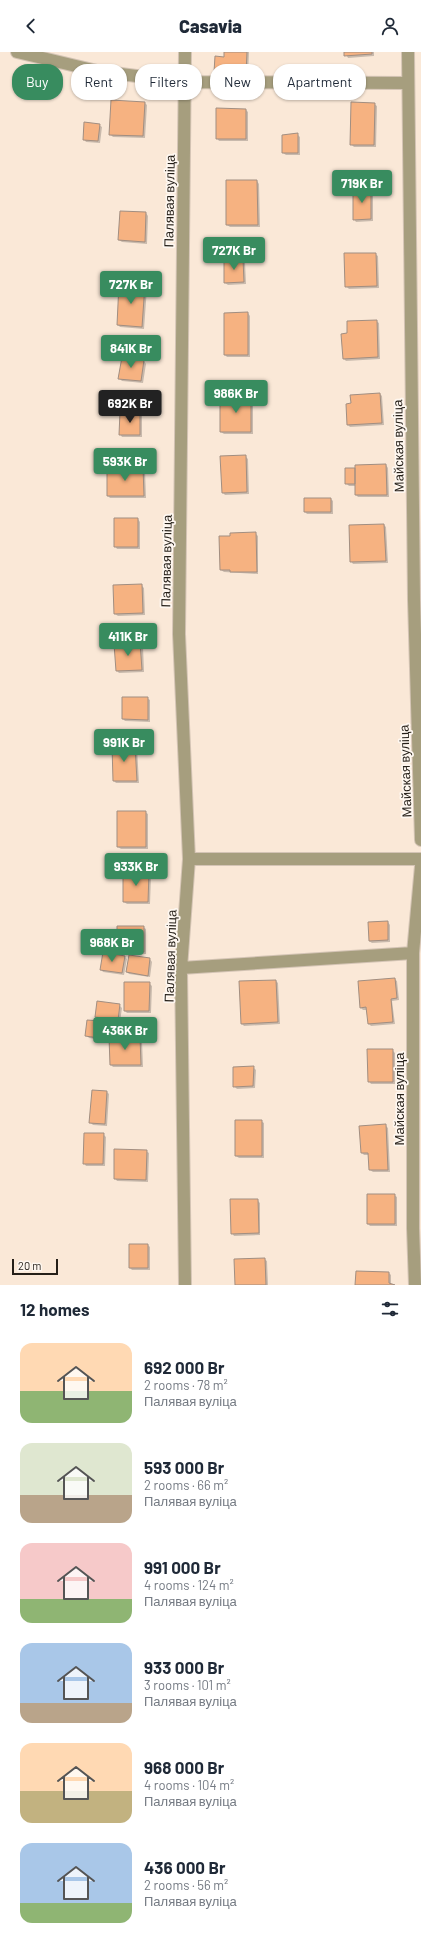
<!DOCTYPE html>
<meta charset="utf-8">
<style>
body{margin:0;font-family:Barlow,sans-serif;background:#f6f6f7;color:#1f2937;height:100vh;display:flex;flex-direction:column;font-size:15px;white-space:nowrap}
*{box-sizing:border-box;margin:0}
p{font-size:13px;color:#747a83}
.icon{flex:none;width:22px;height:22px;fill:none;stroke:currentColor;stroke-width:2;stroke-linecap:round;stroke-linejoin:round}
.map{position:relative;height:1233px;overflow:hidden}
.details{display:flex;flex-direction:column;background:#fff;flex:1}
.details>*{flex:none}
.hud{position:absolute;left:12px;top:12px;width:397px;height:36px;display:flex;gap:8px}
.scale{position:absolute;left:12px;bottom:10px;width:46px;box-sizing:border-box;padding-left:4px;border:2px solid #251f18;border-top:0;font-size:11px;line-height:14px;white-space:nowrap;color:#251f18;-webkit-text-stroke:3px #fef7f0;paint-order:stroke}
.price{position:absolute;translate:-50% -34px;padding:0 9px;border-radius:4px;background:#388c5f;color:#fff;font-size:13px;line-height:26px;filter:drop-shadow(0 1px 2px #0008)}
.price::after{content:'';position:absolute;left:50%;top:24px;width:12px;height:9px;margin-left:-6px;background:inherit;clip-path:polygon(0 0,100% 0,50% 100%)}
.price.selected{background:#222;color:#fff}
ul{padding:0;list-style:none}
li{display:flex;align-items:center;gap:12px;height:100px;padding:0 20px}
li span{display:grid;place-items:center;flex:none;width:112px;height:80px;border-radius:12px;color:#555}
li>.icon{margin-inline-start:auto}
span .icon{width:48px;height:48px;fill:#fffc;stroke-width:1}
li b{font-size:17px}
h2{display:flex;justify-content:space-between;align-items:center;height:48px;padding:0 20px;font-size:17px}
.tag{padding:0 14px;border-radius:16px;background:#fff;box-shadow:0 1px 3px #0004;font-size:14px;line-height:36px}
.tag.selected{background:#388c5f;color:#fff}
header{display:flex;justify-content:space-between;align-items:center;height:52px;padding:0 20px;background:#fff;font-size:18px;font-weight:800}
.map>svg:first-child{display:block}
.shadow{fill:#0003}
.building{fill:#f6b281;stroke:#a18e81}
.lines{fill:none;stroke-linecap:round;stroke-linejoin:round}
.minor-casing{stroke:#d4c4b5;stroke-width:14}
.minor{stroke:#a69e7e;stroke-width:12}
.labels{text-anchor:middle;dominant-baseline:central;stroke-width:3.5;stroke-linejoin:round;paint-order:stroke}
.street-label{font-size:13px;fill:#251f18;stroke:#fef7f0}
</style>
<header><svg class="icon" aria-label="back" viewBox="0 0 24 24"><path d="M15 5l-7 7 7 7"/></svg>Casavia<svg class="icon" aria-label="person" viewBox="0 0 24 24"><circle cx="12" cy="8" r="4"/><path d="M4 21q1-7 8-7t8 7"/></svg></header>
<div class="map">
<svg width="421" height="1233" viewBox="0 0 421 1233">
<rect width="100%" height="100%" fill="#fae8d7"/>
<path class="shadow" d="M225 0H249L248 23 218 22 215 19 225 6Z
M345 0H374V4L348 6Z
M144 50 147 53 145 86 113 85 110 82Z
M374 52 377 54 376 95H354L351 92Z
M246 58 248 60V89H219L217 86Z
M99 73 102 75 100 91 86 90 84 87Z
M297 82 300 85V103H286L283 101Z
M257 129 259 132 260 175H230L227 173Z
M371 138 373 140V169L356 170 354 167Z
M121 160 146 161 148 164 147 192 122 190 119 188Z
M375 202 378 204 379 236 349 237 346 234Z
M243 208 245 210 246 232 228 233 225 231V209Z
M144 233 147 236 144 277 120 275 118 273Z
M248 261 250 264V305H227L225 303Z
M376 269 379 271 380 307 346 309 344 307 348 282Z
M144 309 146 312 143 331 122 329 119 326Z
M380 342 382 344 384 373 350 375 348 373Z
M250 346 253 349V382H224L221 380Z
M140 362 142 364V385H122L120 382Z
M245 404 248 407 249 442 225 443 223 441Z
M386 413 388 416 389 445H358L356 443V434H349L346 431 356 417V414Z
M143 416 145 418 146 446H110L108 444Z
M331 447 333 449V462H307L305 460Z
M115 467H138L140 470V497H117L115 494Z
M384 473 386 475 388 511 353 512 351 509Z
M255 481 258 484V522L224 520 221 518Z
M141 533 144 536 145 563 118 564 115 562Z
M140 591 143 594 144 620 119 621 117 619 115 593Z
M123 646H147L150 648V670L125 669 123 667Z
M135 694 137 696 139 731H116L114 729Z
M145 760 148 762V797H121L118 795Z
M148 822 151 824 150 852H127L124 850Z
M388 870 390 873V890L372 891 369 889Z
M143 875 146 877V902H120L118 900Z
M124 904 127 907 124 923 103 920 101 917Z
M150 907 152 910 150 925 129 922 127 920Z
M394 927 397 929 399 948 392 949 395 972 371 974 369 972 367 958H363L361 956Z
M276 929 278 931 280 972 244 974 242 972Z
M149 931 152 934 151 961H127L125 959Z
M119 953 122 956 120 970 98 967 96 964Z
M101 970 103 972 101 988 89 986 87 984Z
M110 986H140L142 988 143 1015H113L111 1013Z
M392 998 395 1001V1032H371L369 1029Z
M253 1015 256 1018 255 1036 237 1037 234 1034Z
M93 1039 107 1040 109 1042 107 1074 93 1073 90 1070Z
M261 1069 264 1071V1106H239L236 1104Z
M385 1073 388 1076 390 1120H373L370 1118 369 1103H364L362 1101 360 1075Z
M103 1082 106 1085 105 1114H86L84 1111Z
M146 1099 149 1101 148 1130 117 1129 115 1126Z
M394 1143 397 1145V1174H370L368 1172Z
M257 1148 260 1151V1183L234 1184 232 1181Z
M148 1193 150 1195V1218H132L130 1216Z
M264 1207 267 1209 268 1233H236Z
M389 1221 391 1223V1233H395H356Z"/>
<path class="building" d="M224 0H247L246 21 214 20 215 4 224 5Z
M344 0H372V2L344 4Z
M111 48 145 50 143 84 109 83Z
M351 50 375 51 374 93H350Z
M216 56 246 57V87H216Z
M84 70 100 72 98 89 83 88Z
M298 81V101H282V83Z
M226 128H257L258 173H226Z
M353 137H371V167L353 168Z
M120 159 146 160 145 190 118 188Z
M344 201H376L377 234 345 235Z
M243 207 244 230 224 231V208Z
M119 231 145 232 142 275 117 273Z
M248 260V303H224V261Z
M377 268 378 305 343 307 341 282 347 281V269Z
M122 305 144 308 141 329 118 327Z
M380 341 382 371 347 373 346 352 351 351 350 343Z
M220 345H251V380H220Z
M120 360 140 361V383H119Z
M246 403 247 440 222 441 220 404Z
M386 412 387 443H355V413Z
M143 415 144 444H107V416Z
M345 416H355V432H345Z
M304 446H331V460H304Z
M114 466H138V495H114Z
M384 472 386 509 350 510 349 473Z
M256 480 257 520H230V518H220L219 484H230V481Z
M142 532 143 561 114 562 113 533Z
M140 590 142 618 116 619 114 592Z
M122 645H148V668L122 667Z
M112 693H135L137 729H113Z
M117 759H146V795H117Z
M123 821H149L148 850H123Z
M388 869V888L369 889 368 870Z
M117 874H144V900H117Z
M103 900 125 904 122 921 100 918Z
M129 903 150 906 148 924 126 920Z
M395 926 397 946 391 947 393 970 368 972 366 955 360 956 358 929Z
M276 928 278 970 241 972 239 929Z
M124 930H150L149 959H124Z
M97 949 120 952 118 968 95 965Z
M87 968 101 969 99 986 85 984Z
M109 985H140L141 1013H110Z
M367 997H393V1030H368Z
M254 1014 253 1034 233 1035V1015Z
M92 1038 107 1039 105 1072 89 1071Z
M235 1068H262V1104H235Z
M386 1072 388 1118H369L368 1101H361L359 1074Z
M84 1081H104L103 1112H83Z
M114 1097 147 1098 146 1128 114 1127Z
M367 1142H395V1172H367Z
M230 1147H258L259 1181 231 1182Z
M129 1192H148V1216H129Z
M265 1206 266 1233H235L234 1207Z
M356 1219 389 1220V1231L395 1233H355Z"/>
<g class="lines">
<defs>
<path id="minor" d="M17 0 97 19 184 30 408 31
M185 0 179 582 189 807 181 916 185 1233
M408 0 414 548 421 788
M189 807H421
M181 916 413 901
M415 1233 413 1176V901L421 814"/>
</defs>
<use href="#minor" class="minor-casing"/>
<use href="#minor" class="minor"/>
</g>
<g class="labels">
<g class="street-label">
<text transform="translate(169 149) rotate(-89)">Палявая вуліца</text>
<text transform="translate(398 394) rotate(-91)">Майская вуліца</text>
<text transform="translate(166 509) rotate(-89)">Палявая вуліца</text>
<text transform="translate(405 719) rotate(-92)">Майская вуліца</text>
<text transform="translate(170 904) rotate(-88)">Палявая вуліца</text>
<text transform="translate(399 1047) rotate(-90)">Майская вуліца</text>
</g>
</g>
</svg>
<div class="scale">20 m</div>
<b class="price" style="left:362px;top:152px">719K Br</b>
<b class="price" style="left:234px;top:219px">727K Br</b>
<b class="price" style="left:131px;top:253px">727K Br</b>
<b class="price" style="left:131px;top:317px">841K Br</b>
<b class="price" style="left:236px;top:362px">986K Br</b>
<b class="price selected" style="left:130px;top:372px">692K Br</b>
<b class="price" style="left:125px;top:430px">593K Br</b>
<b class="price" style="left:128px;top:605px">411K Br</b>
<b class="price" style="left:124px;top:711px">991K Br</b>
<b class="price" style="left:136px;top:835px">933K Br</b>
<b class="price" style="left:112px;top:911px">968K Br</b>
<b class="price" style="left:125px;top:999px">436K Br</b>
<div class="hud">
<a class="tag selected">Buy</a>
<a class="tag">Rent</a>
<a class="tag">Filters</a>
<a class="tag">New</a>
<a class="tag">Apartment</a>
</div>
</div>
<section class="details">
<h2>12 homes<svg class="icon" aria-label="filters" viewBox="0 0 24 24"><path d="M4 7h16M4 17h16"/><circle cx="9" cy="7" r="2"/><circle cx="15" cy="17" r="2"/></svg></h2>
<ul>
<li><span style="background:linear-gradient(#ffd9b3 60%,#8fb573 0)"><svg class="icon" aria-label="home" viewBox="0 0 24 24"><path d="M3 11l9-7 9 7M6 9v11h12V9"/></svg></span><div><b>692 000 Br</b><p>2 rooms · 78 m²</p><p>Палявая вуліца</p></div></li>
<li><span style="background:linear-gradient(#dfe7d0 65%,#b9a48a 0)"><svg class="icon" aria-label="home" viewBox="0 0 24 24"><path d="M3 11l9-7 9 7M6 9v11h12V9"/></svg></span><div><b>593 000 Br</b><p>2 rooms · 66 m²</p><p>Палявая вуліца</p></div></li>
<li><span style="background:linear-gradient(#f6c9c9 70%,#8fb573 0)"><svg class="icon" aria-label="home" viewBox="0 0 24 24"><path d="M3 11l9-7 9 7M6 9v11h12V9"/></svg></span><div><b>991 000 Br</b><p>4 rooms · 124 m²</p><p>Палявая вуліца</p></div></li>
<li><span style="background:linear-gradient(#a9c7e8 75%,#b9a48a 0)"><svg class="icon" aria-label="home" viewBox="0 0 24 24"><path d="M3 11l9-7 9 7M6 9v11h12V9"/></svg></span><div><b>933 000 Br</b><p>3 rooms · 101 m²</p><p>Палявая вуліца</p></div></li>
<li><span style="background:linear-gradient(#ffd9b3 60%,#c2b280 0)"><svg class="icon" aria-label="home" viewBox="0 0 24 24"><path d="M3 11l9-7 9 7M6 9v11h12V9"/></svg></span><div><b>968 000 Br</b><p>4 rooms · 104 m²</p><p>Палявая вуліца</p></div></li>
<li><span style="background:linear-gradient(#a9c7e8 75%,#8fb573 0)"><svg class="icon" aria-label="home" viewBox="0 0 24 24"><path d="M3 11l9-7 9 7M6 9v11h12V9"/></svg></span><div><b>436 000 Br</b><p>2 rooms · 56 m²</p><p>Палявая вуліца</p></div></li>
</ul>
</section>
